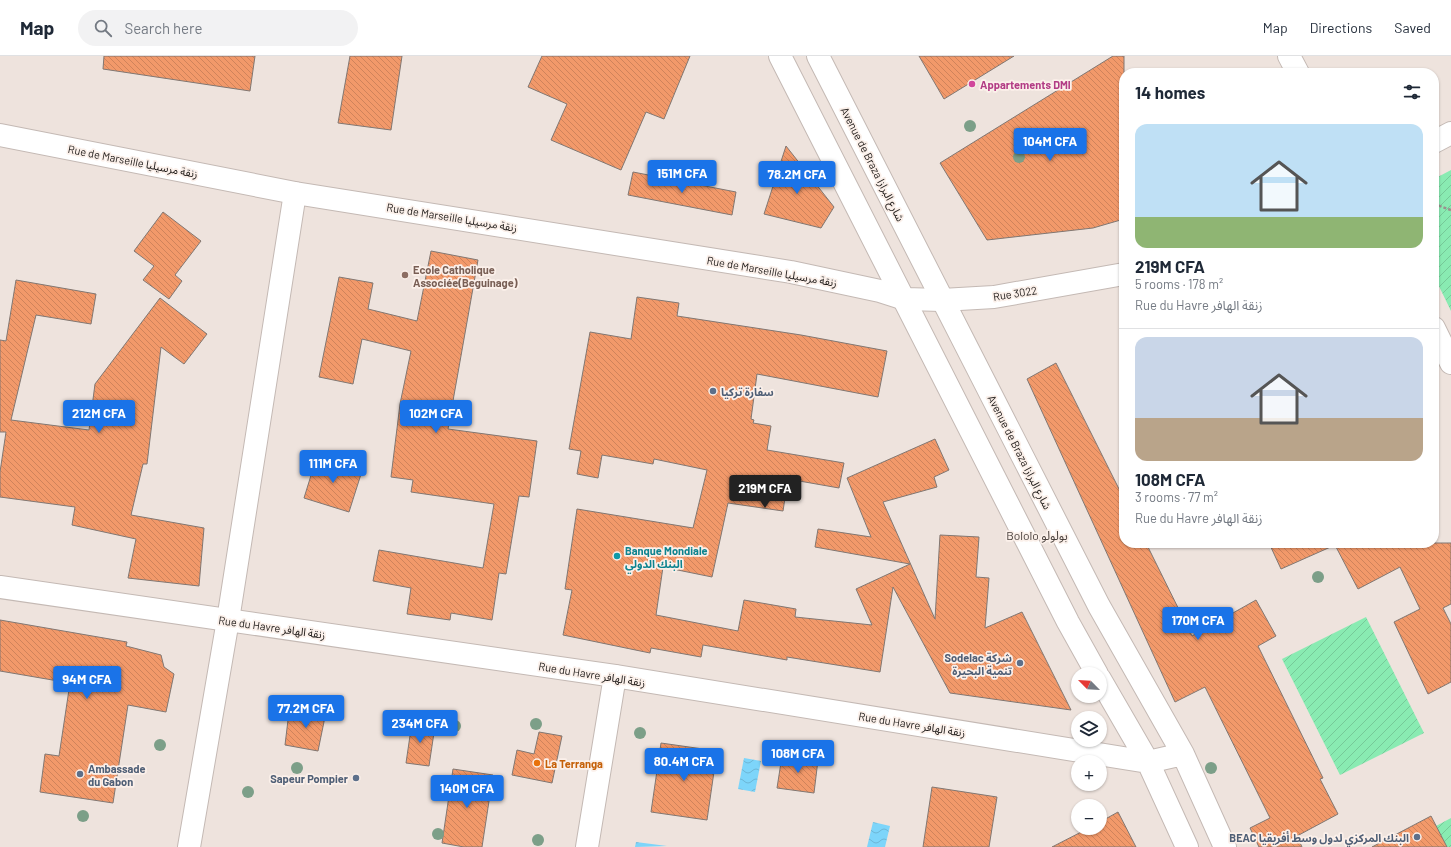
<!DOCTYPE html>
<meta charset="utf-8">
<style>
body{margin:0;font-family:Barlow,"Noto Sans Arabic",sans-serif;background:#f2f2f3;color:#1f2937;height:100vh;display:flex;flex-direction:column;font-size:15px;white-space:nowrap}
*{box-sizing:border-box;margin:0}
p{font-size:13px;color:#747a83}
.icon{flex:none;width:22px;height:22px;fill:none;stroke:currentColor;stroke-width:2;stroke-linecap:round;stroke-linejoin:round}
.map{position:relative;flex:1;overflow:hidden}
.side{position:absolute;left:1119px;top:12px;width:320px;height:480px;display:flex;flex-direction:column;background:#fff;border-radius:16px;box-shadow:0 1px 3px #0004}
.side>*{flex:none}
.needle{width:26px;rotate:294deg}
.fabs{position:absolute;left:1071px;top:611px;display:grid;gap:8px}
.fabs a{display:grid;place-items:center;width:36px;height:36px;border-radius:50%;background:#fff;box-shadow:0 1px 3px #0004;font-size:20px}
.price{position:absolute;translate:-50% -34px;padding:0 9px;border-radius:4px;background:#1a73e8;color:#fff;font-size:13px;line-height:26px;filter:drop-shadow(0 1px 2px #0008)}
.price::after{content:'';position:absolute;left:50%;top:24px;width:12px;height:9px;margin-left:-6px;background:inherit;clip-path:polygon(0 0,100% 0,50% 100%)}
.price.on{background:#222;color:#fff}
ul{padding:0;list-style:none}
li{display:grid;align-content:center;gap:8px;height:212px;padding:0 16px}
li+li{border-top:1px solid #e0e1e3}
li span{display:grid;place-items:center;height:124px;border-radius:12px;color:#555}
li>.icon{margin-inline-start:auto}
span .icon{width:72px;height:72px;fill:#fffc;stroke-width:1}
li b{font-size:17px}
h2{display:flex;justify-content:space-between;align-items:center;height:48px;padding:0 16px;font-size:17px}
header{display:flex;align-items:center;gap:24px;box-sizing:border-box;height:56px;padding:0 20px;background:#fff;border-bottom:1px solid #e0e1e3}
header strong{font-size:19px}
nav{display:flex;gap:22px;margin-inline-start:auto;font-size:14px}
.search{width:280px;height:36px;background:#f2f2f3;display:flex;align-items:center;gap:10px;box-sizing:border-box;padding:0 14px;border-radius:22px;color:#747a83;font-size:15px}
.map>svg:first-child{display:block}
.garden{fill:url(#garden-furrows)}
.water{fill:url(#water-waves)}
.building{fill:url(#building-back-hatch);stroke:#817772}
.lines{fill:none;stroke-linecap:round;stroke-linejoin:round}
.minor-casing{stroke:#c4b9b4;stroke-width:24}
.tertiary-casing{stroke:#c4b9b4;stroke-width:24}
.secondary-casing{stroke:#c4b9b4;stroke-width:24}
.path{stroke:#9a928e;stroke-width:2.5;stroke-dasharray:3 2;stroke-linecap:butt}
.minor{stroke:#fff;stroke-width:22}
.tertiary{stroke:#fff;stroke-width:22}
.secondary{stroke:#fff;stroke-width:22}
.tree{fill:#7c9f88}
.hotel-dot{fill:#d1479c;stroke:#fbf0ea;stroke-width:1.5}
.education-dot{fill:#8d6e63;stroke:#fbf0ea;stroke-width:1.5}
.service-dot{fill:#5c6f8a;stroke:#fbf0ea;stroke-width:1.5}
.culture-dot{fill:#0f9aa8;stroke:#fbf0ea;stroke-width:1.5}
.food-dot{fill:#e8710a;stroke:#fbf0ea;stroke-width:1.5}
.labels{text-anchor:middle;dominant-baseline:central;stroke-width:3.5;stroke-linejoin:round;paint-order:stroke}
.hotel-label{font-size:11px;font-weight:bold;fill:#b23c85;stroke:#fbf0ea;text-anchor:start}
.street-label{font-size:11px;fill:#1e1a18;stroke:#fbf0ea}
.education-label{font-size:11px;font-weight:bold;fill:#785e54;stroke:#fbf0ea;text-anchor:start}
.service-label{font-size:11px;font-weight:bold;fill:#4e5e75;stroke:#fbf0ea;text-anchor:end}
.culture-label{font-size:11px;font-weight:bold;fill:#0d838f;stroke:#fbf0ea;text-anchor:start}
.food-label{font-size:11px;font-weight:bold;fill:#c56008;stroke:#fbf0ea;text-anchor:start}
.neighbourhood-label{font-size:12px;fill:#49403c;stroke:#fbf0ea}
</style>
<header>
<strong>Map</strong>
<div class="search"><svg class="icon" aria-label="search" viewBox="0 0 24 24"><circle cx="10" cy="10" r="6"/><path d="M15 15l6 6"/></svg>Search here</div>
<nav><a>Map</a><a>Directions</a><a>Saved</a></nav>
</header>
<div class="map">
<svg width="1451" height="791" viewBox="0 0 1451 791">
<defs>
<pattern id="garden-furrows" width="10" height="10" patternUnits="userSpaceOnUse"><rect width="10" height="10" fill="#89ebb2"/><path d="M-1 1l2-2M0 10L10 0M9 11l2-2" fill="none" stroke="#76c998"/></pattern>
<pattern id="water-waves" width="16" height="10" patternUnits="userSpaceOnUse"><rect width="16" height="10" fill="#7dd5fa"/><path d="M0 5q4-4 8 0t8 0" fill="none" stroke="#6cb6d6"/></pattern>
<pattern id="building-back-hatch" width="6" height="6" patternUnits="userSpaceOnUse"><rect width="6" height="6" fill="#f2996a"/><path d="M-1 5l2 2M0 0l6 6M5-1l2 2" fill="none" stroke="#cf835b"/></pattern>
</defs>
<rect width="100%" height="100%" fill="#eee3dd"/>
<path class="garden" d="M1451 114V255L1434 220V123Z
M1366 561 1424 677 1340 719 1282 603Z
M1451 762V791H1447L1436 770Z"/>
<path class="water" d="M744 702 761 705 755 736 738 733Z
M873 766 890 770 885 791H867Z
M636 786 667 790 635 791Z"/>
<path class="building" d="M104 0H255L250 35 103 13Z
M350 0H402L391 74 338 67Z
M542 0H690L664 63 646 56 621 114 551 84 567 48 528 31Z
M919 0H1014L944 43Z
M1113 0H1124V163L1093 172 987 184 940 107Z
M786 90 834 151 821 172 764 158Z
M633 116 736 136 732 159 628 139Z
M163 156 201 185 175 219 182 225 169 243 143 224 154 210 134 195Z
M431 195 478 204 448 373 537 385 529 441 519 440 506 518 499 517 492 564 451 557 450 564 407 558 411 532 373 525 379 494 483 512 494 448 411 436 413 424 391 421 400 348 411 295 362 283 353 328 319 321 339 221 373 227 368 253 417 265Z
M16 224 96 238 91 268 36 259 11 364 89 374 95 328 160 242 207 278 184 308 161 291 147 408H143L131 459 204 472 199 530 128 522 136 483 72 469 75 451 0 441V416L6 376H0V284L6 285Z
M637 241 679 247 677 260 801 279 887 295 878 341 757 318 751 363 754 364 753 367 771 370 767 394 844 407 839 432 788 423 783 455 728 447 712 521 663 511 656 559 738 575 744 544 796 553 795 561 872 569 856 533 910 508 815 491 818 473 871 481 847 422 935 383 949 414 934 421 937 431 883 446 935 563 940 479 979 481 976 521 989 522 985 572 1022 556 1071 654 950 637 893 531 880 616 787 601V604L703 589 701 601 651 592 650 597 563 579 572 534 565 533 577 453 693 472 707 414 654 403 653 408 602 399 598 422 577 418 581 395 569 393 590 276 631 283Z
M1056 307 1124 443V487H1146L1192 580 1256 544 1276 580 1258 590 1323 722 1320 723 1338 758 1297 780 1302 791H1259L1250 772 1270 762 1205 631 1175 646 1027 323Z
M317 400 362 415 349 456 304 442Z
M1269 487H1451V548L1443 552 1451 568V626L1428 638 1394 566 1420 553 1400 511 1358 533 1335 489 1281 513Z
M0 564 127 586 126 590 161 599 164 611 174 618 166 656 128 649 113 747 40 736 45 698 59 700 70 627 0 615Z
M309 649 326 656 318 695 285 689 288 664 303 656Z
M412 666 435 670 429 710 406 707Z
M539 676 562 680 552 727 512 719 517 694 534 698Z
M661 687 717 695 707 764 651 756Z
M782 700 818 704 814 737 777 732Z
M453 713 493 719 482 791H464L442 787Z
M932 731 997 741 989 791H923Z
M1118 756 1136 791H1052L1089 772H1100V766Z
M1431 760 1447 791H1372Z"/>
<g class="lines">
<defs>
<path id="minor" d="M1289 0 1298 17
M1434 272 1451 307
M189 791 228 564 295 137
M587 791 615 620"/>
<path id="tertiary" d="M0 79 295 137 791 216 880 235 905 243 942 244 994 241 1124 218
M1434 86 1451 77"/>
<path id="secondary" d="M780 0 1068 566 1097 618
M818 0 1099 550 1183 698 1225 791
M0 531 615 620 1148 706 1183 698
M1100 623 1148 706 1187 791"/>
</defs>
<use href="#minor" class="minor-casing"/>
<use href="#tertiary" class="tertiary-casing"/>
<use href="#secondary" class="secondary-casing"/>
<path class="path" d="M1434 148 1451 154"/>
<use href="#minor" class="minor"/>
<use href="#tertiary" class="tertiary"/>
<use href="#secondary" class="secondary"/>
</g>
<g class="tree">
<circle cx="970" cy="70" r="6"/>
<circle cx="1019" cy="101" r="6"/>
<circle cx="1318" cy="521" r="6"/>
<circle cx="536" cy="668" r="6"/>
<circle cx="455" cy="670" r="6"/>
<circle cx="640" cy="677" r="6"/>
<circle cx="160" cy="689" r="6"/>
<circle cx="297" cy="712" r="6"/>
<circle cx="1211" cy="712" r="6"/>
<circle cx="248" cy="736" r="6"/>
<circle cx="83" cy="760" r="6"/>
<circle cx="438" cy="778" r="6"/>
<circle cx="538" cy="784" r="6"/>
</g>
<circle class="hotel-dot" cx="972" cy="28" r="4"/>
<circle class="education-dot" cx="405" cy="219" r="4"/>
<g class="service-dot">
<circle cx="713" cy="335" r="4"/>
<circle cx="1020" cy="607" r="4"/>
<circle cx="80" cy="718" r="4"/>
<circle cx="356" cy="722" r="4"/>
<circle cx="1417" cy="781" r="4"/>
</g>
<circle class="culture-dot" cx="617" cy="500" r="4"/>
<circle class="food-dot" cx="537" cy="707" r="4"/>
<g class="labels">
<g class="hotel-label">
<text x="980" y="28">Appartements DMI</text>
</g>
<g class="street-label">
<text transform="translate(133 105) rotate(11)">Rue de Marseille زنقة مرسيليا</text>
<text transform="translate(873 108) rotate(63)">Avenue de Braza شارع البرازا</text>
<text transform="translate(452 161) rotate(9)">Rue de Marseille زنقة مرسيليا</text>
<text transform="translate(772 215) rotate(10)">Rue de Marseille زنقة مرسيليا</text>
<text transform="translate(1015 237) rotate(-9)">Rue 3022</text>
<text transform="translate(1020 396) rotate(63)">Avenue de Braza شارع البرازا</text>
<text transform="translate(272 571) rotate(8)">Rue du Havre زنقة الهافر</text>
<text transform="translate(592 618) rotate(9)">Rue du Havre زنقة الهافر</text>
<text transform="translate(912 668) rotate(9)">Rue du Havre زنقة الهافر</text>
</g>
<g class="education-label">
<text x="413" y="213">Ecole Catholique<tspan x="413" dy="13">Associée(Beguinage)</tspan></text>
</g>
<g class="service-label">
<text x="721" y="335" text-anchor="start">سفارة تركيا</text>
<text x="1012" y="601">Sodelac شركة<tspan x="1012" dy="13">تنمية البحيرة</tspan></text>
<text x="88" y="712" text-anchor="start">Ambassade<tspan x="88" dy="13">du Gabon</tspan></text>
<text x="348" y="722">Sapeur Pompier</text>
<text x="1409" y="781">BEAC البنك المركزي لدول وسط أفريقيا</text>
</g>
<g class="culture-label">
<text x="625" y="494">Banque Mondiale<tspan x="625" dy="13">البنك الدولي</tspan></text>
</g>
<g class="food-label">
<text x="545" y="707">La Terranga</text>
</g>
<g class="neighbourhood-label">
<text x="1037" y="479">Bololo بولولو</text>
</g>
</g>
</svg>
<div class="fabs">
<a><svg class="needle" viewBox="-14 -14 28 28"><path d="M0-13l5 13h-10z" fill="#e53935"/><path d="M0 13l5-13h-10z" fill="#747a83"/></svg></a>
<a><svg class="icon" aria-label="layers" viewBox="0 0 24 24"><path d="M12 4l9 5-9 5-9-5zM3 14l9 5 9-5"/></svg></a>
<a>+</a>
<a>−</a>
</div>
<b class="price" style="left:1050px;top:106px">104M CFA</b>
<b class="price" style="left:682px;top:138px">151M CFA</b>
<b class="price" style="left:797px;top:139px">78.2M CFA</b>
<b class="price" style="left:99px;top:378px">212M CFA</b>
<b class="price" style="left:436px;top:378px">102M CFA</b>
<b class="price" style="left:333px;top:428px">111M CFA</b>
<b class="price on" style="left:765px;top:453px">219M CFA</b>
<b class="price" style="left:1198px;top:585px">170M CFA</b>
<b class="price" style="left:87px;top:644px">94M CFA</b>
<b class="price" style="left:306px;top:673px">77.2M CFA</b>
<b class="price" style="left:420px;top:688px">234M CFA</b>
<b class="price" style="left:798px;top:718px">108M CFA</b>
<b class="price" style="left:684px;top:726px">80.4M CFA</b>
<b class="price" style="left:467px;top:753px">140M CFA</b>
<section class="side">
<h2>14 homes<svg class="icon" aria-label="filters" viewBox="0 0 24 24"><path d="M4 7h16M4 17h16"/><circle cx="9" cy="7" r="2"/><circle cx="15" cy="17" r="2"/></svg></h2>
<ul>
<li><span style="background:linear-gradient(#bfe0f5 75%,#8fb573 0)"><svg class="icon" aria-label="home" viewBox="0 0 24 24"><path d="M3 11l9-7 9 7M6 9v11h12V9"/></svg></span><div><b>219M CFA</b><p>5 rooms · 178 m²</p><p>Rue du Havre زنقة الهافر</p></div></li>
<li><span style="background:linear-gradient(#c9d6e8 65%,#b9a48a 0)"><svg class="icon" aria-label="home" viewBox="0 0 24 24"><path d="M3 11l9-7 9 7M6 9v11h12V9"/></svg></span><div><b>108M CFA</b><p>3 rooms · 77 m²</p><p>Rue du Havre زنقة الهافر</p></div></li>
</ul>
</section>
</div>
